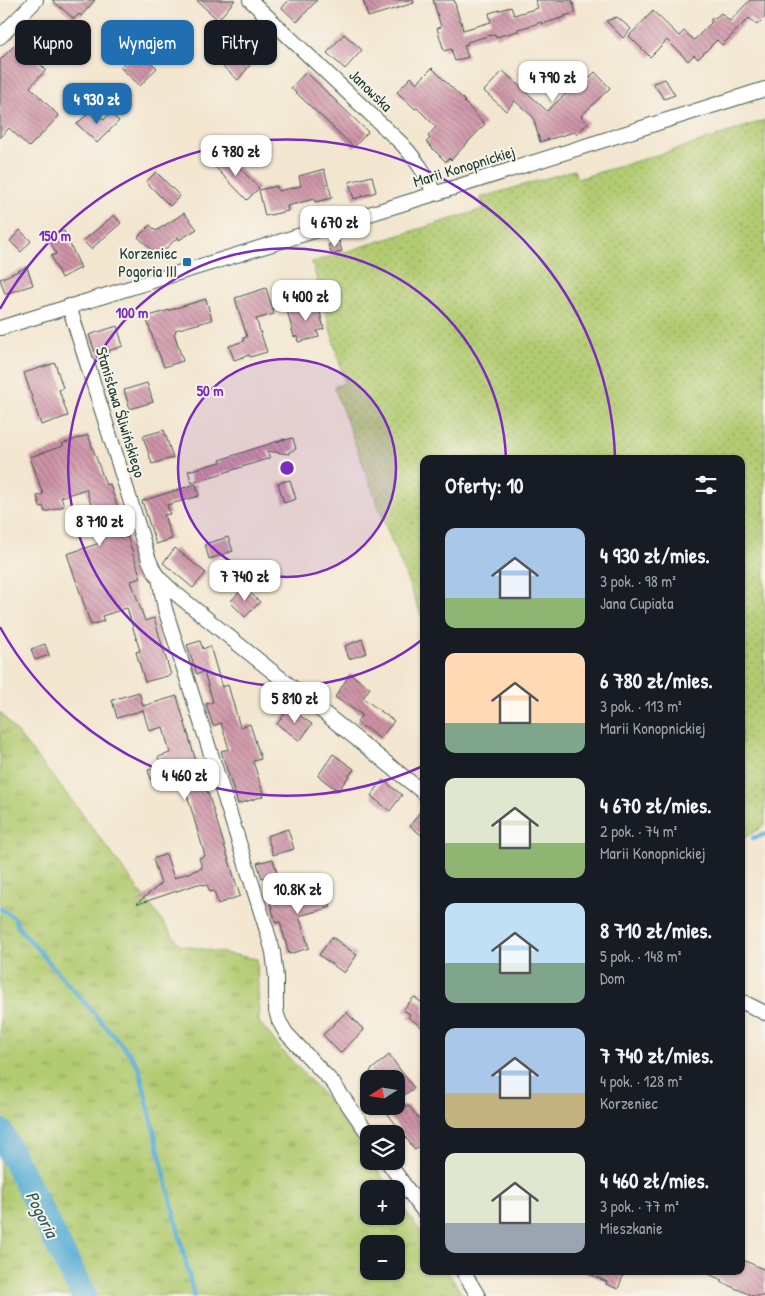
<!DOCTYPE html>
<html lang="pl">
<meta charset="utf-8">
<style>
body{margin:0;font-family:"Patrick Hand",sans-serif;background:#242831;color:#f1f3f6;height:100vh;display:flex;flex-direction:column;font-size:19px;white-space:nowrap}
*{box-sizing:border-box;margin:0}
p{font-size:16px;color:#9ea1a6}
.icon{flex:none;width:28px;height:28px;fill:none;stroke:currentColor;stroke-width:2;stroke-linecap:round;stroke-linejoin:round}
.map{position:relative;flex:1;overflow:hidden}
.side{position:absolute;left:420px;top:455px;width:325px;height:820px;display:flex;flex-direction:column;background:#171b24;border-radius:10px;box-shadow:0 1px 4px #0004}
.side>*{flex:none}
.banner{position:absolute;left:15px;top:20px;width:330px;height:45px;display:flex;gap:10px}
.needle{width:32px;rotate:258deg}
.controls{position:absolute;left:360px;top:1070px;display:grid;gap:10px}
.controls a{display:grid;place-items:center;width:45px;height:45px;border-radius:10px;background:#171b24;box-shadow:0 1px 4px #0004;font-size:25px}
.price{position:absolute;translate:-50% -42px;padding:0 11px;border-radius:10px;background:#fff;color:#222;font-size:16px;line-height:32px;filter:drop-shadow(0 1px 2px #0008)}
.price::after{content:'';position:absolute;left:50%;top:30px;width:15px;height:11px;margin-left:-8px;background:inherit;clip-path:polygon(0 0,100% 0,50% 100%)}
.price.active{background:#1f6fb2;color:#fff}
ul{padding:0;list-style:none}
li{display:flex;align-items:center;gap:15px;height:125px;padding:0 25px}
li span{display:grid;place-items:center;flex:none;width:140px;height:100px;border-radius:10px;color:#555}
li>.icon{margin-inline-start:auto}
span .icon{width:60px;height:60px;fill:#fffc;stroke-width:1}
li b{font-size:21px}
h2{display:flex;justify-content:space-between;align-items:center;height:60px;padding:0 25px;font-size:21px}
.tag{padding:0 18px;border-radius:10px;background:#171b24;box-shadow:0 1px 4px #0004;font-size:18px;line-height:45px}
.tag.active{background:#1f6fb2;color:#fff}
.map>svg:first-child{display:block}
.grass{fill:url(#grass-tufts);stroke:#688452;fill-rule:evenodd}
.park{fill:url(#park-dots);stroke:#688452}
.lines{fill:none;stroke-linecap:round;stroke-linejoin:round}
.stream{stroke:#59aed5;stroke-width:4.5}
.river{stroke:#59aed5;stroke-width:26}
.building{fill:url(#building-back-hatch)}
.minor-casing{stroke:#3f564b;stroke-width:16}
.minor{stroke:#fff;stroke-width:14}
.ring{fill:none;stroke:#7b2cbf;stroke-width:2.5}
.poi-dot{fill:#1f6fb2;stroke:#f7f3e8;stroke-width:2}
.labels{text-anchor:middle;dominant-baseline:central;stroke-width:4;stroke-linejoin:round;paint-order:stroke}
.street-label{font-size:16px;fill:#1f3d34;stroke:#f7f3e8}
.poi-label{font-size:16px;fill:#1f3d34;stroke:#f7f3e8;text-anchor:end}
.water-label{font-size:18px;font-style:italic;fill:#2e595c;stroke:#f7f3e8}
.centre{fill:#7b2cbf;stroke:#f7f3e8;stroke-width:2.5}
.ring-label{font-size:15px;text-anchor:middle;font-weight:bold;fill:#7b2cbf;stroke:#f7f3e8;stroke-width:4;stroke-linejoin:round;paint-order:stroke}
</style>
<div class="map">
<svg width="765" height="1296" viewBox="0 0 765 1296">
<defs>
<pattern id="grass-tufts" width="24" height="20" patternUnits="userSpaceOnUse" patternTransform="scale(1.25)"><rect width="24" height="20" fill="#b2cb71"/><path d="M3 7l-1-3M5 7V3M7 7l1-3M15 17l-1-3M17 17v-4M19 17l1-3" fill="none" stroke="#90a65e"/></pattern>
<pattern id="park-dots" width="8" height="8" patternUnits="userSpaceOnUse" patternTransform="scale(1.25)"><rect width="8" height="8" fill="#b2cb71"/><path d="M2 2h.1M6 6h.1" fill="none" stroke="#90a65e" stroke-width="1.8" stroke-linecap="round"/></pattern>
<pattern id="building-back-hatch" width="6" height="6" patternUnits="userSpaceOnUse" patternTransform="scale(1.25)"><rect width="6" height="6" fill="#ce93a7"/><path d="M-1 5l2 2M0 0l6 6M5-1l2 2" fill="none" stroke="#a77989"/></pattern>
</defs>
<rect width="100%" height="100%" fill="#f7f3e8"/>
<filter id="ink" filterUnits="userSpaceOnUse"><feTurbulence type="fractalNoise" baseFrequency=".02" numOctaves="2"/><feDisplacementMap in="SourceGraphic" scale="10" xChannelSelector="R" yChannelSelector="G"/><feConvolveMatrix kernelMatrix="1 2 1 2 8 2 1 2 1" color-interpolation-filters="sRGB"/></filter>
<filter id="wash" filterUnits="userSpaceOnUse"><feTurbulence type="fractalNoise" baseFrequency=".0096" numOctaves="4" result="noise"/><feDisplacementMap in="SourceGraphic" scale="20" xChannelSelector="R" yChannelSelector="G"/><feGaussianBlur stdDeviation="1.12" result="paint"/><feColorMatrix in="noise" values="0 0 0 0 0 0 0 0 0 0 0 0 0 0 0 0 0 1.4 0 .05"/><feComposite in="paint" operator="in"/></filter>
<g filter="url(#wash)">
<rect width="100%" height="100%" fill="#f3e6d0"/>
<path class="grass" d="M0 712 77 807 180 945 257 959 259 1022 281 1049 328 1100 369 1158V1161H371L390 1189H369V1216H396V1197L424 1237V1271H447L463 1296H0ZM369 1244H396V1271H369Z"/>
<path class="park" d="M765 120V825L741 840V459H424V622L387 529 334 387 345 383 312 262 484 209 480 198 574 170 577 179 700 142Z"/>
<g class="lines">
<path class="stream" d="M753 838 765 834
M0 908 15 918 18 927 130 1054 139 1068 194 1296"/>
<path class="river" d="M0 1131 84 1296"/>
</g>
<g id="blocks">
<path class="building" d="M52 0H95L81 16 79 14 74 19Z
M196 0H235L218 20Z
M289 0H317L297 22 282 8Z
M363 0H413L414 3 368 17Z
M433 0H454L460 21H461L463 30 491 22 489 13 511 7 514 15 538 8 535 0H572L576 13 564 16 565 17 542 24 541 22 530 26 518 29V31L496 37 495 34 467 42 468 44 464 45 468 57 455 61 451 49 444 51 437 28 441 27Z
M750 0H765V17L757 25 749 18 722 45 717 40 698 59 694 55 688 61 667 40 650 57 629 36 653 11 679 36 684 31 694 40 711 23V18H715L721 13 730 21Z
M617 17 631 29 623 38 606 21Z
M344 34 362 50 345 69 327 53Z
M18 42 46 70 30 87 59 116 29 147 9 128 0 138V60Z
M233 49 251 64 238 80 220 64Z
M137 50 157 68 140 86 120 67Z
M432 68 465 101 464 102 485 124 451 160 449 158 446 162 426 142 430 139 428 136 436 127 417 108 415 109 397 92 411 77 417 83Z
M578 68 588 79 595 72 610 88 581 116 588 123 577 134 574 132 540 142 533 117 515 101 506 111 484 91 503 71 547 111 568 92 561 85Z
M306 72 368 132 354 147 291 88Z
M665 79 675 95 664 99 653 83Z
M92 109 104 120 110 113 119 121 97 143 77 124Z
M226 154 259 188 247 200 214 166Z
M324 169 332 198 315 202 314 199 287 206 288 211 265 216 259 190 277 186 278 191 301 186 299 176Z
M156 172 180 196 170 206 146 182Z
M372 176 376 192 354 199 349 182Z
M184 213 197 229 179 240 178 237 158 256 138 237 150 225 156 231Z
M114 215 121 223 91 249 83 241Z
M20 230 31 241 21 252 10 241Z
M64 231 81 268 61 278 51 256 56 254 49 238Z
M339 241 342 251 332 255 328 245Z
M27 267 33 285 5 294 0 279Z
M266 288 274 314 256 319 267 352 250 357 249 355 234 360 229 346 244 341 243 338 247 337 235 298Z
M206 299 212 320 175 330 176 332 174 333 183 361 164 367 158 351H157L146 317Z
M314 304 316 310 319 309 324 329 317 331 319 337 298 342 297 336 294 337 287 310Z
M117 326 123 346 108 351 109 356 98 360 89 335Z
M55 363 63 388 59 390 68 416 41 425 24 373Z
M147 383 153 402 130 409 124 390Z
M164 430 173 458 152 464 143 436Z
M88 435 106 485 110 484 141 578 131 581 145 621 154 618 171 675 145 682 136 652 140 651 127 608 102 616 104 621 91 625 67 554 103 542 86 489 61 497 64 506 45 512 43 506 40 507 37 496 43 494 30 457 63 446 62 444Z
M293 438 296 449 289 452V454L267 451 270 458 192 483 188 471 221 462 220 460 250 450 285 439V440Z
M290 480 296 499 284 503 278 483Z
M196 484 199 496 167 505 170 514 164 515 172 539 156 544 142 501Z
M228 537 233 551 209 559 205 544Z
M175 548 206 573 193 588 163 563Z
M244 587 260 602 245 617 230 602Z
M362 639 367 653 349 659 345 646Z
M200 641 203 649 210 646 222 687 228 685 240 727 250 724 261 759 253 761 264 796 238 804 221 751 229 749 221 723 213 726 206 704 213 702 204 672 197 674 187 645Z
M45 644 49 655 35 660 31 649Z
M350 674 370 688 363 698 394 721 380 739 357 722 362 715 335 697Z
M139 692 143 706 177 696 197 765 199 764 240 896 218 904 214 891 210 892 207 885 198 884 138 904 137 903 161 884 153 859 166 854 174 878 202 868 199 858 205 856 181 774 152 783 148 770 161 767 158 757 170 753 163 727 149 731 143 710 117 718 112 700Z
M289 708 312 724 300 741 277 724Z
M333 754 354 769 338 791 318 776Z
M383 780 402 795 390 811 371 796Z
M424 806V837L410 826Z
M288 829 294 849 273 855 267 836Z
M273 859 277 873 262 878 257 863Z
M324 884 331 907 299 916 309 948 289 954 280 922 276 923 270 902 312 889 311 888Z
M332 937 357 955 344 973 319 955Z
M414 997 424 1004V1029L408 1017 410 1014 403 1010Z
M346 1012 364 1030 340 1053 323 1035Z
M389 1055 414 1088 396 1101V1079H376L370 1071Z
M382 1106H409L424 1125V1143L415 1150Z
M741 1259 765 1270V1296H753L721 1282 722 1280 702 1271H741Z
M583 1271H625L618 1289 606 1284 607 1282Z"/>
</g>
</g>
<g filter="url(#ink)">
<use href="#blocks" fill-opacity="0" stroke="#3f564b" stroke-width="1"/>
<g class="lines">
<defs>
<path id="minor" d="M250 0 402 144C416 160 427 174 434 194
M0 37 36 0
M69 306 149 560 154 571 159 578 165 609 267 931 273 952 276 977V1011L279 1021 286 1033 333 1083 369 1135
M0 328 434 194 765 89
M159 578 175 593 248 652 424 793
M741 1001 765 1013
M387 1161 424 1212
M463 1271 478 1296"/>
</defs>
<use href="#minor" class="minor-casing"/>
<use href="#minor" class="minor"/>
</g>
</g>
<circle cx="287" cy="468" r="109" fill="#7b2cbf" fill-opacity=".12"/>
<g class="ring">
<circle cx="287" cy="468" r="109"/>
<path d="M423 639A219 219 0 1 1 506 458"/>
<path d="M423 766A328 328 0 0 1 0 627M0 309A328 328 0 0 1 615 457"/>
</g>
<rect class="poi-dot" x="182" y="257" width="10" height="10" rx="2.5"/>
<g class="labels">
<g class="street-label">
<text transform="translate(371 90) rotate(44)">Janowska</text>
<text transform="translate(464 166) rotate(-17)">Marii Konopnickiej</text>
<text transform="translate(121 412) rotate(73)">Stanisława Śliwińskiego</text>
</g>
<g class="poi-label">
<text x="177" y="253">Korzeniec<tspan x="177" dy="18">Pogoria III</tspan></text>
</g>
<g class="water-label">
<text transform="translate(42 1214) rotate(63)">Pogoria</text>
</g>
</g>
<circle cx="287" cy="468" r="8" class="centre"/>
<g class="ring-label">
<text x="55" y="241">150 m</text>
<text x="132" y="318">100 m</text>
<text x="210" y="396">50 m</text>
</g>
</svg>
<div class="controls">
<a><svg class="needle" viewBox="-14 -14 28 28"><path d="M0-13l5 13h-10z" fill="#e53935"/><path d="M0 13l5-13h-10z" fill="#9ea1a6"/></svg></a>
<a><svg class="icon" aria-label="layers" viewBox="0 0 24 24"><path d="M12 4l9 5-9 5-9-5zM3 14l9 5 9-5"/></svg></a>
<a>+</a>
<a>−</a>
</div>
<b class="price" style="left:553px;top:103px">4 790 zł</b>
<b class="price active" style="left:97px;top:125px">4 930 zł</b>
<b class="price" style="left:236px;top:177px">6 780 zł</b>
<b class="price" style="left:335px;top:248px">4 670 zł</b>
<b class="price" style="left:306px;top:322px">4 400 zł</b>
<b class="price" style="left:100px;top:547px">8 710 zł</b>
<b class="price" style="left:245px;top:602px">7 740 zł</b>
<b class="price" style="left:295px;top:724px">5 810 zł</b>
<b class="price" style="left:185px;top:801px">4 460 zł</b>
<b class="price" style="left:298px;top:915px">10.8K zł</b>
<div class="banner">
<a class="tag">Kupno</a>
<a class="tag active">Wynajem</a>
<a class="tag">Filtry</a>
</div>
<section class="side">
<h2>Oferty: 10<svg class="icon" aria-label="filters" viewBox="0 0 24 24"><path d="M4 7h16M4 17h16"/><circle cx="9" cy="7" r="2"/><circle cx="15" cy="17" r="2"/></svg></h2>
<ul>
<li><span style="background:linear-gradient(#a9c7e8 70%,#8fb573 0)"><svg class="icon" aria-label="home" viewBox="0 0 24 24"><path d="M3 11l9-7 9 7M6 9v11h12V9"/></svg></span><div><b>4 930 zł/mies.</b><p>3 pok. · 98 m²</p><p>Jana Cupiała</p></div></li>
<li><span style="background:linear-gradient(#ffd9b3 70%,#7fa58c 0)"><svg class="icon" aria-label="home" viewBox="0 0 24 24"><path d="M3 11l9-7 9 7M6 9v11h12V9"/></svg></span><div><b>6 780 zł/mies.</b><p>3 pok. · 113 m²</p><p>Marii Konopnickiej</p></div></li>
<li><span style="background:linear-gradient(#dfe7d0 65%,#8fb573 0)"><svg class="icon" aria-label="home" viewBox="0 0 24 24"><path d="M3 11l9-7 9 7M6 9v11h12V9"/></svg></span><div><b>4 670 zł/mies.</b><p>2 pok. · 74 m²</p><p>Marii Konopnickiej</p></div></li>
<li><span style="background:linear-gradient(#bfe0f5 60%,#7fa58c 0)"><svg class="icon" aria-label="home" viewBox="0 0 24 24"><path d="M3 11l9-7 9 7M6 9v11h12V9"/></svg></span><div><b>8 710 zł/mies.</b><p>5 pok. · 148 m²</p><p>Dom</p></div></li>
<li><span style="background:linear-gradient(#a9c7e8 65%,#c2b280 0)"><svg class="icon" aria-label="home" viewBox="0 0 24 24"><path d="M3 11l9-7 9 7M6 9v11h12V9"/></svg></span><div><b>7 740 zł/mies.</b><p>4 pok. · 128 m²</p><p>Korzeniec</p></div></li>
<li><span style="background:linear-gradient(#dfe7d0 70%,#9aa5b1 0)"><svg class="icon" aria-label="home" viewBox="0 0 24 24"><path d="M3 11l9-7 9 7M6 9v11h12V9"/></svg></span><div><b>4 460 zł/mies.</b><p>3 pok. · 77 m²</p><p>Mieszkanie</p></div></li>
</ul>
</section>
</div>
